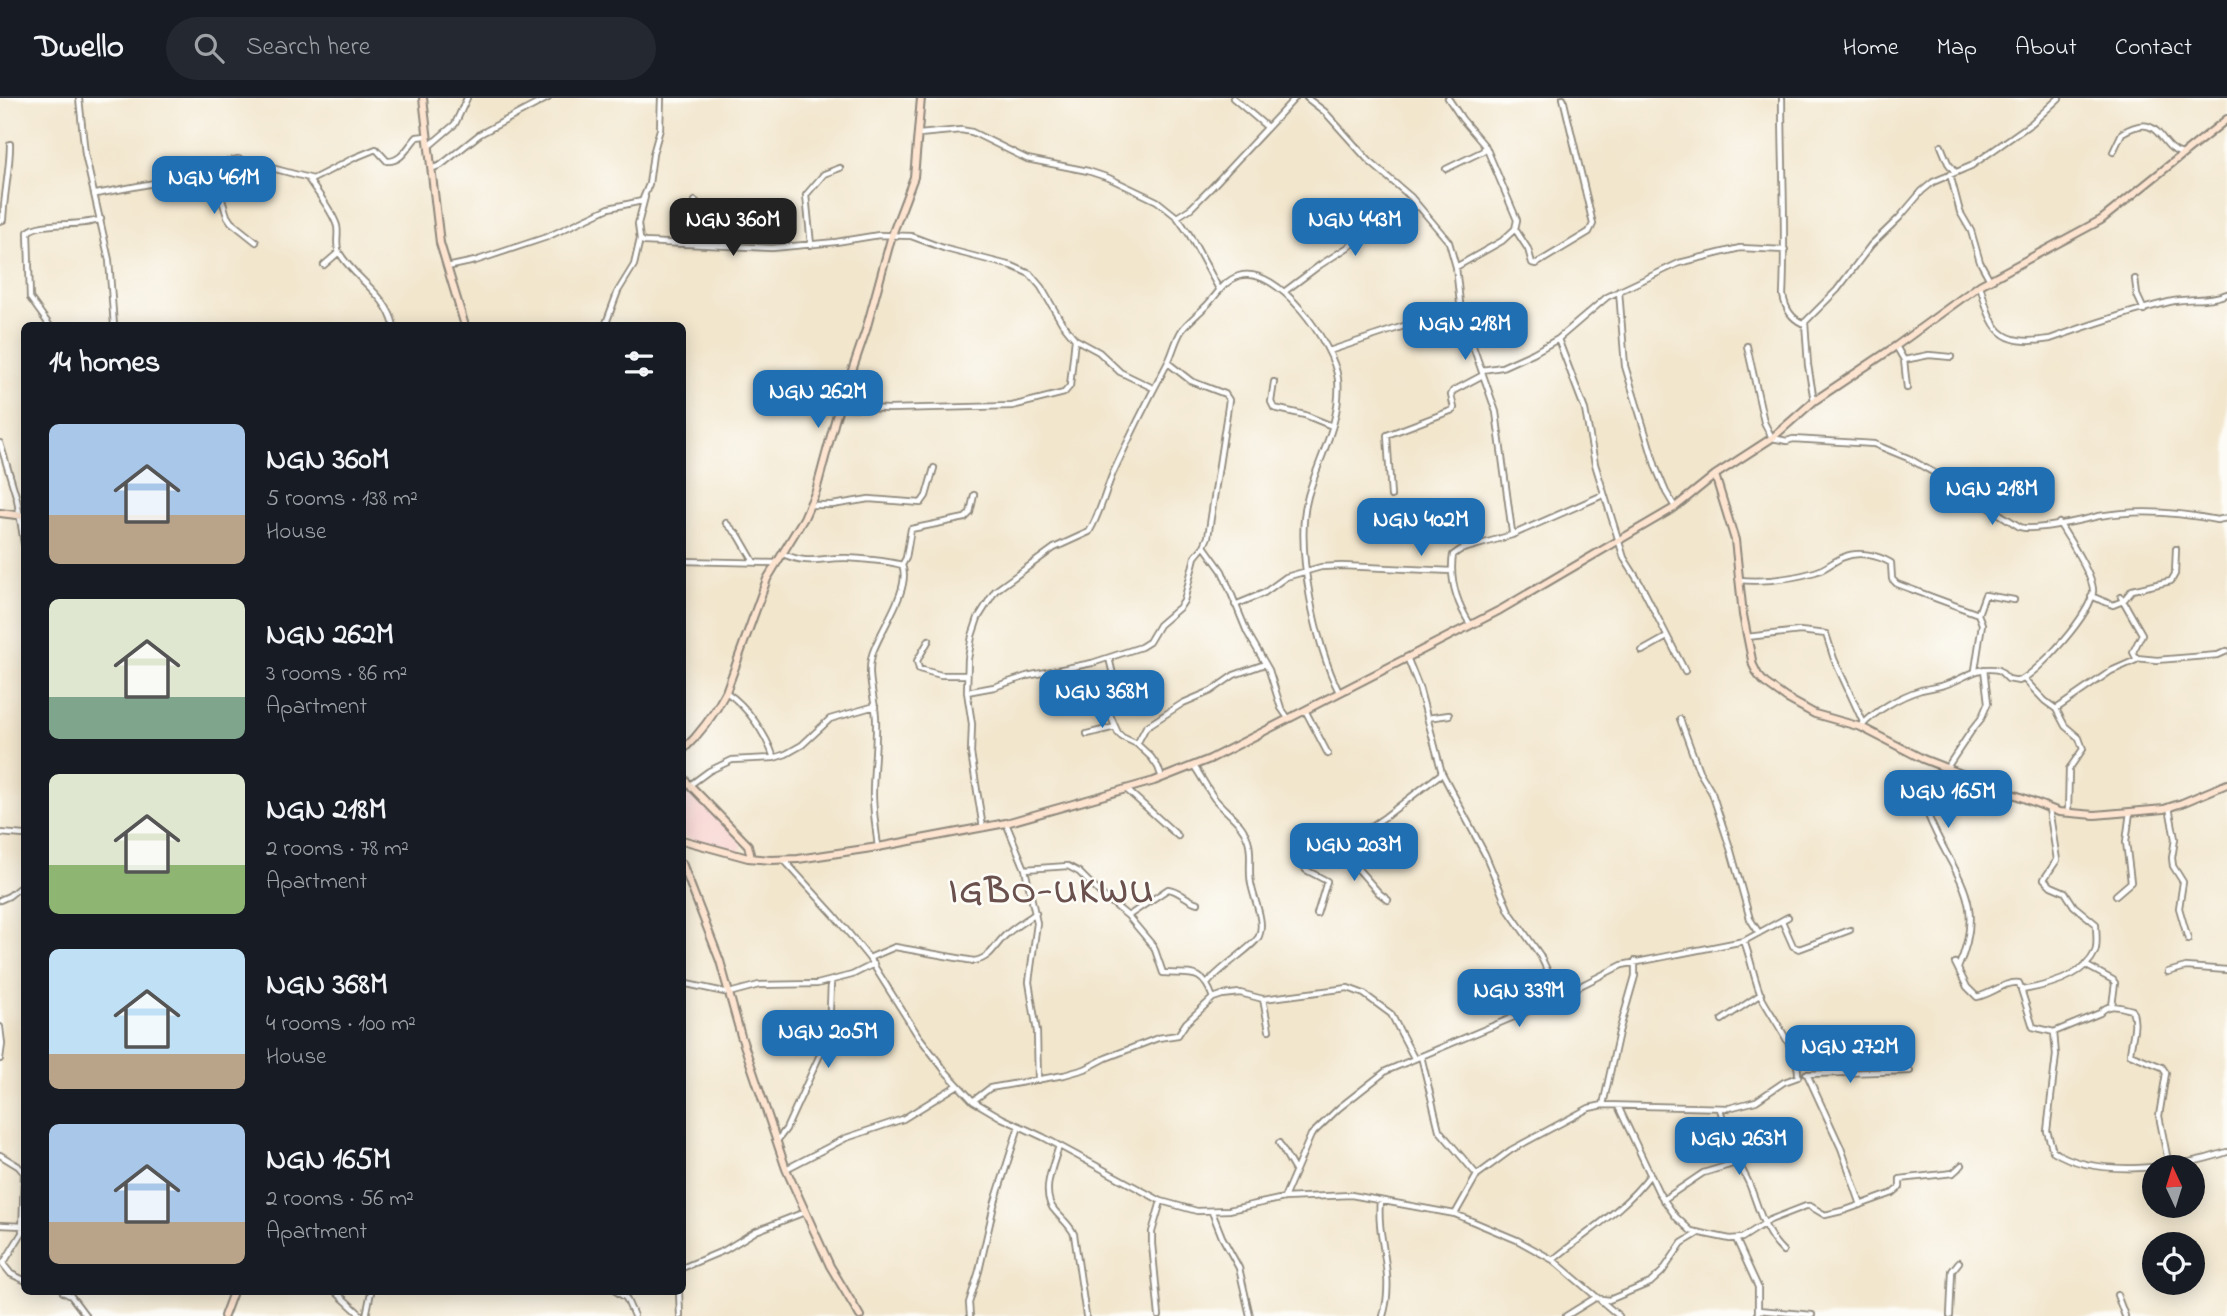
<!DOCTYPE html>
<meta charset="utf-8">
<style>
body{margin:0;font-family:"Indie Flower",sans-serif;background:#242831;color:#f1f3f6;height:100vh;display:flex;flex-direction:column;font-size:26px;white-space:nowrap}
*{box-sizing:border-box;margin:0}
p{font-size:23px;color:#9ea1a6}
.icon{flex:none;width:38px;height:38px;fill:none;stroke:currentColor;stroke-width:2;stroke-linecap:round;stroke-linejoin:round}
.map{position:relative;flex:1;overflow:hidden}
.drawer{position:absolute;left:21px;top:224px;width:665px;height:973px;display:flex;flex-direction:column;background:#171b24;border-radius:10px;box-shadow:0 4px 18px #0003}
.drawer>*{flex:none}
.needle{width:46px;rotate:356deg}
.fabs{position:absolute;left:2142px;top:1057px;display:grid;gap:14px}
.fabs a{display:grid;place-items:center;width:63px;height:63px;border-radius:50%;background:#171b24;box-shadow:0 4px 18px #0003;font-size:35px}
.price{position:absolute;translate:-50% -60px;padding:0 16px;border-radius:14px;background:#1f6fb2;color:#fff;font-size:23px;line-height:46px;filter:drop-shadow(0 2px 4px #0008)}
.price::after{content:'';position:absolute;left:50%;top:42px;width:21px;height:16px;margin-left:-10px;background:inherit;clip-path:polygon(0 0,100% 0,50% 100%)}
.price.selected{background:#222;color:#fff}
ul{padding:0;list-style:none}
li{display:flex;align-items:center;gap:21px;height:175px;padding:0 28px}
li span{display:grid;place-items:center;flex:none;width:196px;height:140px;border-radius:10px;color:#555}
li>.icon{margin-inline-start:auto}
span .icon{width:84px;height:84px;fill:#fffc;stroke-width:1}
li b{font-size:30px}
h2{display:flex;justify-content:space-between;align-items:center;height:84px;padding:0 28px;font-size:30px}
header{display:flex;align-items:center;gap:42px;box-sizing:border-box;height:98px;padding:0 35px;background:#171b24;border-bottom:2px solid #363941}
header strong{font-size:33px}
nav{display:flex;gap:38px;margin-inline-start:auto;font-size:24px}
.search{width:490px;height:63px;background:#242831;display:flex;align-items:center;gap:18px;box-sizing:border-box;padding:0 24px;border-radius:38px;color:#9ea1a6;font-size:26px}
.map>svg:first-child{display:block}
.built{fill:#f7d0cd}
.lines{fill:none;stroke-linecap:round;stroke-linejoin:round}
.street-casing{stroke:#8e887c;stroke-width:8}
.secondary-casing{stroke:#8e887c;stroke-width:10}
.street{stroke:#fff;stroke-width:4.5}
.secondary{stroke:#fde4d0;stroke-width:6}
.labels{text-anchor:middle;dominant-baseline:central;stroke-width:5;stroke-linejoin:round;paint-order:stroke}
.district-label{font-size:37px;font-weight:bold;letter-spacing:2px;fill:#6a514d;stroke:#fdfcf7}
</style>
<header>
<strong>Dwello</strong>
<div class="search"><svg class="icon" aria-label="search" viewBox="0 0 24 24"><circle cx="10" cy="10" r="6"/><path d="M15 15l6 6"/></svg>Search here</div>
<nav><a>Home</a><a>Map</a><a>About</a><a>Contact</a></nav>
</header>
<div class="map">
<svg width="2227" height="1218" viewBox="0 0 2227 1218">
<rect width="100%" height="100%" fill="#fdfcf7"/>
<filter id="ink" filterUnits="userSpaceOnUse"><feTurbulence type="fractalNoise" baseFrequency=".0143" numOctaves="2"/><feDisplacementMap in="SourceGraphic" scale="14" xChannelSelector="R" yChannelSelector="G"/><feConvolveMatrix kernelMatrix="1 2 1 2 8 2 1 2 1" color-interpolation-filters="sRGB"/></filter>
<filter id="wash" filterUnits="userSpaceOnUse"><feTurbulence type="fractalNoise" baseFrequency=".00686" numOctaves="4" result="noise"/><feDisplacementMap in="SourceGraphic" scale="28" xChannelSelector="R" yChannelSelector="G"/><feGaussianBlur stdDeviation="1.57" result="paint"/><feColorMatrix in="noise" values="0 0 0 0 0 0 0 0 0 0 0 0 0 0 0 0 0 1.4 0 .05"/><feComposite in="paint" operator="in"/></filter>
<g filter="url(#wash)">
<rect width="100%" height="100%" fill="#f2e6cd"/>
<path class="built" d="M682 682 742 744 740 755 683 739Z"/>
</g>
<g filter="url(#ink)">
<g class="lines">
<defs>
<path id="street" d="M79 0 85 56 109 162 114 228
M1233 0 1267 29
M1307 0 1325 14 1369 63 1411 99 1449 144 1456 169 1461 214 1496 314 1512 434V437L1460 452 1453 457C1449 482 1457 505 1470 526
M1782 0C1782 66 1786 132 1783 197 1785 209 1791 220 1802 225L1805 224
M919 36 961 32 972 34 1027 61 1088 73 1109 80 1157 103 1177 119 1189 136 1219 191
M1941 48 1948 65 1955 74
M428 49 455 26 467 0
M1486 49 1517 122 1515 131
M2113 54 2122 35C2162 12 2157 49 2182 56
M211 67 227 118 231 124 256 144
M431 71 441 67 480 36 548 0
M1446 71 1483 53 1485 48 1462 21 1448 0
M1950 76 1960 114 1971 133 1980 164 1990 182
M309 82C318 96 332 112 337 128 339 137 335 146 339 154 354 181 387 196 394 228
M96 96 165 83 189 73 238 61 313 81 354 60 376 51 387 63C402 64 408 48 417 39L426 38
M645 99 638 126 640 141 644 144 772 150 836 144 879 137 911 138 946 151 1012 168 1030 176 1041 189 1062 225 1075 241 1099 254 1120 274 1153 290
M695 103 704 111 732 120 735 147
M1177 119 1191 110 1211 90 1295 0
M0 123 3 122C4 96 10 71 10 46
M811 147 806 97 824 76 840 70
M324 167 339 154
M447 169 475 163 547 139 609 110 642 103 649 86 653 56 660 31 661 0
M1456 169 1502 143 1515 131 1528 151 1532 165 1536 166 1589 134 1593 126 1563 0
M2135 181 2137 197 2144 212
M1980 187C1992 232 1999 249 2050 241 2089 227 2129 214 2169 204 2189 199 2208 204 2227 196
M1619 193 1625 268 1656 370 1666 394 1675 409
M1284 194 1320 167 1356 144 1401 110 1408 108 1419 109
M50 228 30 200 28 134C41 122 81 130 101 121
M605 228 618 193 634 167 640 141
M1558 241 1585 312 1595 366 1624 460 1641 487 1685 573
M1747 248 1764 324 1772 340 1787 343 1793 341 1874 346 1908 360 1938 377 2020 429C2034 434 2082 422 2099 418 2139 411 2178 414 2217 422L2227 420
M1896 248 1904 262 1929 257 1951 259
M1329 253 1443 215 1461 214
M1904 262 1907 290
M1168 265 1191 283 1225 296 1229 302 1208 439 1204 448 1222 473 1247 534 1269 572 1281 610 1288 620
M1482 272 1502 269 1533 255 1558 241 1607 199 1679 165 1740 150 1785 152
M1274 284 1271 304 1274 310 1305 317 1332 328
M1814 303 1808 267 1805 224 1837 192 1871 147 1899 120 1922 93 1933 84 1971 68 2032 25 2059 0
M840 309 889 311 1012 308 1064 295 1070 288 1075 241
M0 345 17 401 24 446
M1391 398 1387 337 1453 312 1454 310 1451 297 1453 293 1483 277
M811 407H832L869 401 921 405 926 398 934 370
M726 425 739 438 754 464
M1512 437 1603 397
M783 456C811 468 820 459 847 460 864 461 885 462 902 467
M682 463 776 465
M1739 482C1764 484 1790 481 1815 474 1826 471 1833 463 1844 459 1858 453 1878 457 1891 465L1892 481 1897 486 1978 516 1982 526 1975 572
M2091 498 2113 507 2123 503 2132 492 2171 483 2175 476 2176 451
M2121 499 2142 536 2133 554 2136 560 2157 562 2218 557 2227 553
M1235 507 1264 495 1286 479 1321 469 1342 468 1452 473
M1978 516 1985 497 2014 502
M1747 539 1800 533 1826 536 1834 561 1864 626
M929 542 917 563 919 571 941 577H966
M1642 553 1667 539
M1109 560 1116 589 1106 608 1118 635 1122 639 1137 646 1151 659 1158 669 1162 680
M2024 581 2045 603 2056 611 2065 628 2079 640 2083 651 2069 671 2068 715
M726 594C747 608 766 636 774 660
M967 594 994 589 1027 578 1092 565 1141 549 1149 544 1159 527 1180 509 1184 503 1195 459 1204 448
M2056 611 2111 573 2136 562V560
M1305 612 1328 656
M1427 620 1449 617
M1680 621 1699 673 1712 695 1731 753 1750 821 1759 835
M1861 629C1874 613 1901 598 1921 592 1930 590 1939 589 1947 586 1966 580 1978 567 1999 572L2008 581 2019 583C2039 574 2092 515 2093 493 2094 479 2067 438 2059 425
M1087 636 1115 629
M1137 646 1146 629 1183 605 1211 593 1234 577 1265 566
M1194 668C1201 678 1207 690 1214 700 1226 715 1242 723 1248 742 1253 757 1247 774 1252 790 1255 804 1265 824 1259 838 1256 847 1219 870 1208 885
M1442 675 1485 756 1509 813 1540 857 1559 897
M690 687 709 673 732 662 774 660 786 656 802 647 830 621 875 608
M1126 691 1178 738
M2169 709 2175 741 2172 760 2173 768 2183 784 2179 810 2188 841
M1006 725 1025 771 1037 825 1029 884 1037 934 1038 982
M983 730 971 655 972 626 967 594 968 561 972 538 978 520 995 493 1054 450 1089 434C1100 416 1105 394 1113 375 1130 338 1148 302 1167 266 1173 256 1175 242 1182 232 1188 224 1197 217 1204 210 1216 199 1223 183 1239 178 1278 166 1334 247 1338 281 1342 323 1319 359 1308 398 1294 447 1316 549 1339 594
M0 735 24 737
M878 749C876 732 873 713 873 696 873 671 877 646 876 620 875 599 866 578 872 557 879 533 912 491 902 467L906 460 911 431 965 420 970 415 974 397
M1334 751 1358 771 1379 795 1388 802
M784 762 834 817 869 860 917 936 946 974 973 1003 1002 1020 1043 1039 1161 1103 1197 1113 1229 1112 1284 1100 1351 1097 1455 1116 1517 1142 1553 1162 1619 1218
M1025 771 1068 768 1079 774 1101 796 1128 818 1154 849 1163 875C1190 877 1202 869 1213 900
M2116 797 2131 784 2126 744 2130 714
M0 802 9 798 24 786
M1317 816 1327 783 1306 772 1303 766 1320 754 1334 751 1345 746 1385 719 1442 675 1419 589 1407 559
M1128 818 1168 791C1179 792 1186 802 1198 805
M1782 823 1793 848 1799 851 1850 832
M869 860 895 849 974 863C993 860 995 845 1008 835 1016 828 1026 822 1036 815
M1955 865 1967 889 1977 899C1992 896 2005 883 2019 885L2033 929 2054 934 2100 915C2109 904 2120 909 2132 912 2138 926 2131 942 2130 956L2162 969 2166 975 2159 1018 2169 1068
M2085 867 2113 882 2115 885 2112 908
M1958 870C1989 799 1952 778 1928 717L1941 700 1946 671 1972 632 1981 621 1988 605 1984 571
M2168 874 2186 869 2227 872
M682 885 729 895 759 887 817 886 852 877 874 866
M2022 892C2046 888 2084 879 2095 854 2098 847 2096 834 2096 826L2074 808 2065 794 2051 788 2044 781 2057 762 2049 711
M1263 901 1269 932
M1722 922 1761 896
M0 929 2 946 0 961
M2054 934 2056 957 2047 1033 2053 1053C2096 1081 2181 1070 2227 1054
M1421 958 1439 1032 1477 1077
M1806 976 1910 973
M1807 976 1841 1050 1861 1107
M973 1003 990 990 1064 977 1085 971 1106 960 1158 940 1178 937 1186 925 1213 900 1222 897 1240 895 1263 901 1348 890 1364 896 1391 916 1414 960
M1603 1007 1619 934 1635 878V863
M1618 1008 1659 1095 1676 1119 1691 1133 1730 1141 1742 1140 1770 1122 1806 1108H1810L1825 1117 1846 1112 1893 1095 1900 1089V1081L1953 1075 1962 1067
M777 1043 786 1031 829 937 831 884
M1279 1045 1294 1071
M1059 1048C1053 1068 1039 1097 1056 1114 1063 1122 1069 1126 1074 1136L1086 1218
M0 1057 18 1068 24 1075 22 1135 3 1166 11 1176 24 1182
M1737 1064C1758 1092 1756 1127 1783 1153
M786 1071 846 1040 903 1021 958 987
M1284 1100 1311 1037 1339 1010 1386 973 1540 908 1622 867 1744 843 1788 819
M1663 1102 1703 1075 1736 1065 1720 1011
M1380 1103C1376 1143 1396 1176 1383 1218
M1212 1114 1222 1139 1239 1170 1250 1218
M1455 1116 1477 1077 1511 1052 1589 1010 1603 1007 1729 1010 1756 1003 1784 984 1798 979C1800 955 1773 921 1762 900 1754 882 1751 861 1744 843
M0 1127 24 1128
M1736 1141 1758 1189V1218
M1553 1162C1588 1132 1620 1116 1650 1077
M682 1170 725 1152 756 1133 805 1114
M63 1194 71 1198 86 1218
M336 1194 362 1218
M617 1194 626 1200 634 1218
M679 1194 680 1218
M2117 1197 2125 1218
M1759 1212 1812 1217
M366 1218 371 1194
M970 1218 969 1205 979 1173 994 1107 1019 1028
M1159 1218 1152 1146V1134L1161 1103
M1566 1218 1595 1200 1609 1202 1650 1185 1662 1174 1682 1145 1697 1136
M1950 1218 1952 1173 1959 1164"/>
<path id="secondary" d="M423 0 440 145 465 228
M1715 377 1735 442 1743 517 1753 567 1758 577 1765 585 1786 600 1815 616 1861 629 1923 661 2059 714 2095 717 2164 711 2182 705 2227 686
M0 415 24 418
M682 653C701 635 714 617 726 594L767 481 804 420 816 393 836 319 866 232 892 137 914 79 921 0
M682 679 748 747 751 760
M682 742 748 760 771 762 798 761 878 749 1006 725 1154 683 1210 661 1500 512 1674 410 1715 377 1772 340 1814 303 1896 248 1980 187 2101 122 2227 21
M682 765 720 863 741 938 786 1071 830 1168 860 1218
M224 1218 233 1194"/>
</defs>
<use href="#street" class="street-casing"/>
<use href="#secondary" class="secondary-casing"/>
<use href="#street" class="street"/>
<use href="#secondary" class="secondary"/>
</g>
</g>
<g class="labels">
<g class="district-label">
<text x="1052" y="795">IGBO-UKWU</text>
</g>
</g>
</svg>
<div class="fabs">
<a><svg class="needle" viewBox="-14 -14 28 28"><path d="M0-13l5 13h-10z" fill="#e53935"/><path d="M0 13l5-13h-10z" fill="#9ea1a6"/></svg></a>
<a><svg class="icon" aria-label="locate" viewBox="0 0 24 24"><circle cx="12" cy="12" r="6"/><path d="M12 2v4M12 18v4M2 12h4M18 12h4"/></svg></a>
</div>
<b class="price" style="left:214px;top:118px">NGN 461M</b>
<b class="price selected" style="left:733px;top:160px">NGN 360M</b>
<b class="price" style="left:1355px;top:160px">NGN 443M</b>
<b class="price" style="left:1465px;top:264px">NGN 218M</b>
<b class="price" style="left:818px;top:332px">NGN 262M</b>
<b class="price" style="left:1992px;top:429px">NGN 218M</b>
<b class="price" style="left:1421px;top:460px">NGN 402M</b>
<b class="price" style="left:1102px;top:632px">NGN 368M</b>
<b class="price" style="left:1948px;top:732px">NGN 165M</b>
<b class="price" style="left:1354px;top:785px">NGN 203M</b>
<b class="price" style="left:1519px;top:931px">NGN 339M</b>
<b class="price" style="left:828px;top:972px">NGN 205M</b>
<b class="price" style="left:1850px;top:987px">NGN 272M</b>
<b class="price" style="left:1739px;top:1079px">NGN 263M</b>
<section class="drawer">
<h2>14 homes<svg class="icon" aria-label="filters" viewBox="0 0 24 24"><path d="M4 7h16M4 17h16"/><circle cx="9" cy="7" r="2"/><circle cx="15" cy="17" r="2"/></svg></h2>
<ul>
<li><span style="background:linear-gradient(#a9c7e8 65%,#b9a48a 0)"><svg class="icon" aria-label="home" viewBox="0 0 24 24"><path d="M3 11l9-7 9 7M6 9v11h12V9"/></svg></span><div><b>NGN 360M</b><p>5 rooms · 138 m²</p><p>House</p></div></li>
<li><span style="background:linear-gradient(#dfe7d0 70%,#7fa58c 0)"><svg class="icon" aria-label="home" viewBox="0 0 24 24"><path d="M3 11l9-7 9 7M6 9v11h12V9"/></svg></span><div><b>NGN 262M</b><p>3 rooms · 86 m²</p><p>Apartment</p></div></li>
<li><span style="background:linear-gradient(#dfe7d0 65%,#8fb573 0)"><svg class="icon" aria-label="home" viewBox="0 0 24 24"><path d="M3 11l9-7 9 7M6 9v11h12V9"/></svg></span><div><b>NGN 218M</b><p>2 rooms · 78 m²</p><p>Apartment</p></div></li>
<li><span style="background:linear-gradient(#bfe0f5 75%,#b9a48a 0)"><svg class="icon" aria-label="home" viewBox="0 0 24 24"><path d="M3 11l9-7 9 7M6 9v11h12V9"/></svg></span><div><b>NGN 368M</b><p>4 rooms · 100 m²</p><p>House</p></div></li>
<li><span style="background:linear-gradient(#a9c7e8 70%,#b9a48a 0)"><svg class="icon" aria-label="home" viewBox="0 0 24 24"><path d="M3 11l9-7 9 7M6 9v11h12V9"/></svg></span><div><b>NGN 165M</b><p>2 rooms · 56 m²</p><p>Apartment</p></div></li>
</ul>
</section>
</div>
